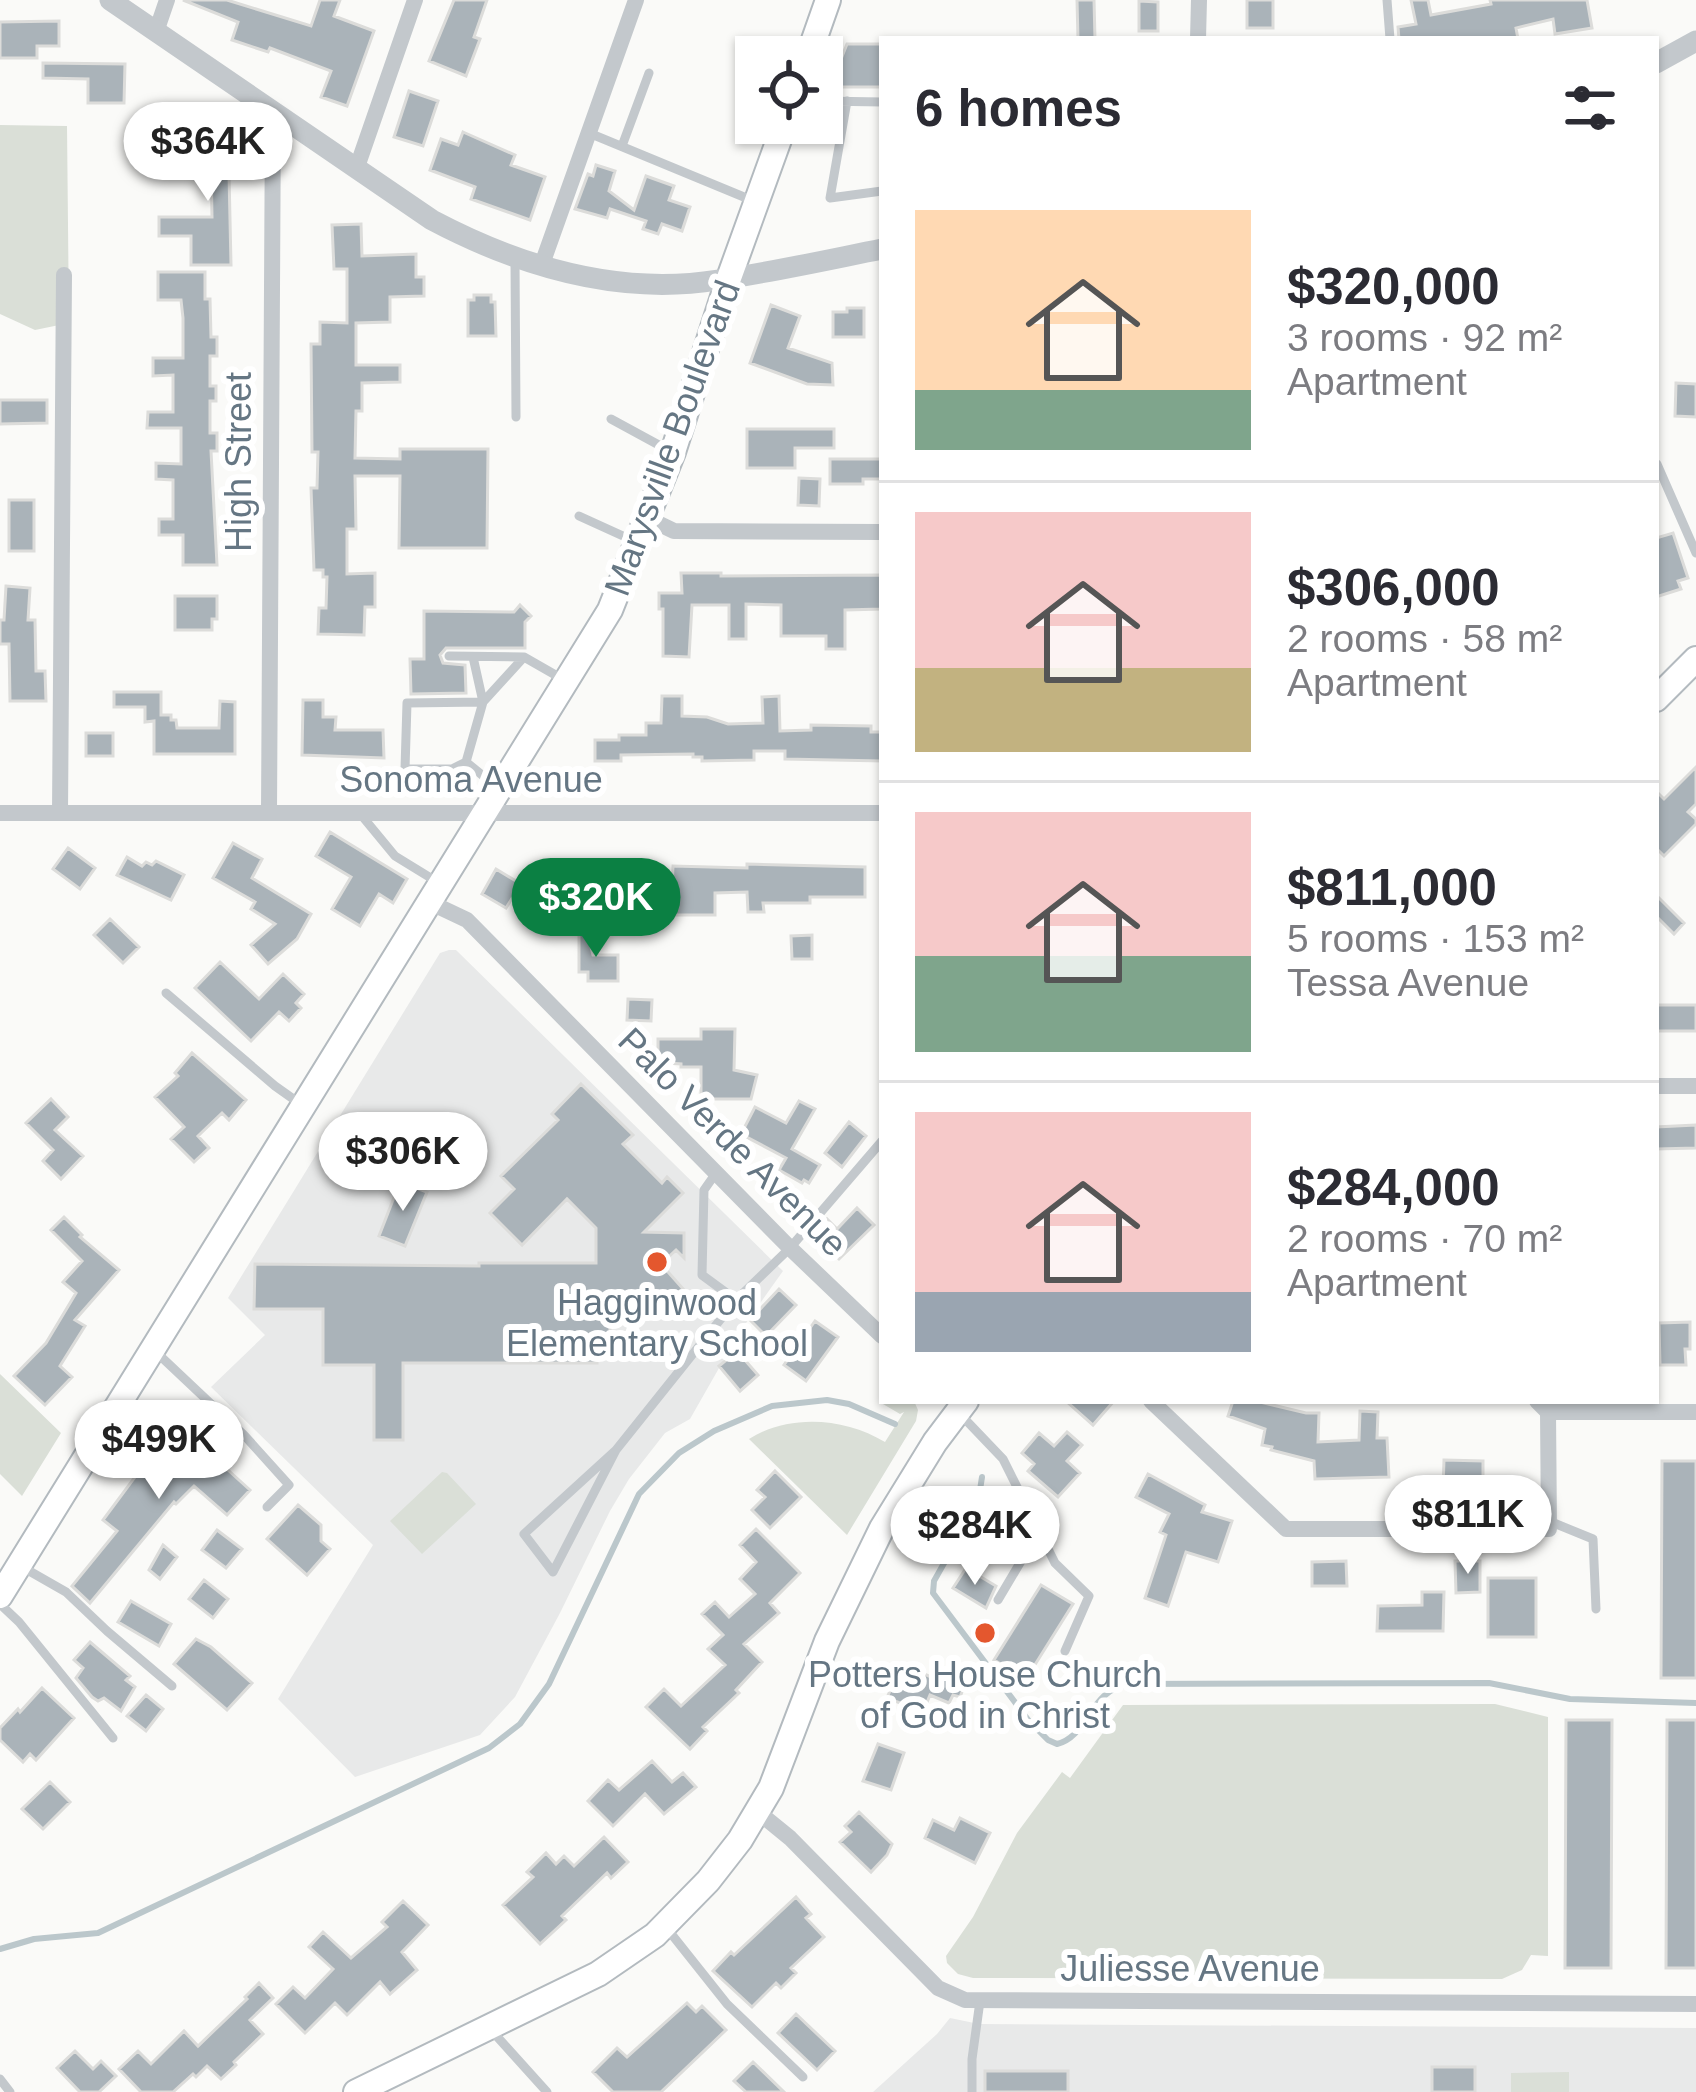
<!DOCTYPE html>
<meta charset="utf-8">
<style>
body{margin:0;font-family:Arial,sans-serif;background:#f7f7f7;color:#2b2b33;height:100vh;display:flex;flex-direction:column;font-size:45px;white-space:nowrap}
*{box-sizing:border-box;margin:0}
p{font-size:39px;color:#7c7c81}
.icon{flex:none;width:66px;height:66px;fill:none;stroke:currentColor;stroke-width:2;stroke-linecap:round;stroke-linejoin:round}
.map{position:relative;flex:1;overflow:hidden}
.drawer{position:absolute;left:879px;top:36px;width:780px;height:1368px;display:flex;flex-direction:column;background:#fff;border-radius:0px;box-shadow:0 3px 9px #0004}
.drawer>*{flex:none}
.controls{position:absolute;left:735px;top:36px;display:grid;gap:24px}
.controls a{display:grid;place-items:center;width:108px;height:108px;border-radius:0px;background:#fff;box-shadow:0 3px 9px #0004;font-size:60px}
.price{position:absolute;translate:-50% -102px;padding:0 27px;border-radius:42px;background:#fff;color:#222;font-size:39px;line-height:78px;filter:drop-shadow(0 3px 6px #0008)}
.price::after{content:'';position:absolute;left:50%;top:72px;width:36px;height:27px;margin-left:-18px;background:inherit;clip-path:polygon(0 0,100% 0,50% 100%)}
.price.on{background:#0b8043;color:#fff}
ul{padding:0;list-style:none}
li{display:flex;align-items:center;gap:36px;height:300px;padding:0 36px}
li+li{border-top:3px solid #e1e1e2}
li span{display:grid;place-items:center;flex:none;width:336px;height:240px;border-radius:0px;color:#555}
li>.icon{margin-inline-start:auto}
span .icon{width:144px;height:144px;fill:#fffc;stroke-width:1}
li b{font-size:51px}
h2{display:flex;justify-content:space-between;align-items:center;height:144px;padding:0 36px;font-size:51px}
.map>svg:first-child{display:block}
.built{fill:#e8e9e9}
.green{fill:#dadfd7}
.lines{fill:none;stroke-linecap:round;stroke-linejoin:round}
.stream{stroke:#bbc7cb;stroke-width:6}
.building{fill:#aab3b9;stroke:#dcdcda;stroke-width:3}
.secondary-casing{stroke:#b3babf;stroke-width:28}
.service{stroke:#c3c8cc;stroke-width:9}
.minor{stroke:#c3c8cc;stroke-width:16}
.tertiary{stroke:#c3c8cc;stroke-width:21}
.secondary{stroke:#fff;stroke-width:24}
.poi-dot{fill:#e4572e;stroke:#fff;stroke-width:4.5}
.labels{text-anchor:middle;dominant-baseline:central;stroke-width:12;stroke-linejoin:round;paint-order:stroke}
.street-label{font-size:36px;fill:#657683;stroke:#fff}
.poi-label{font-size:36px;fill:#657683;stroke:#fff}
</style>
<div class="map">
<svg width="1696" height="2092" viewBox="0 0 1696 2092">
<rect width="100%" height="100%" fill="#fafaf8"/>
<path class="built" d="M449 950H456L783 1271 739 1333 690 1419 665 1433 629 1479 610 1511 560 1613 515 1697 480 1735 355 1777 278 1699 373 1545 211 1387 265 1335 228 1298 440 953Z
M950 2018 979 2024 1696 2028V2092H873L937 2034Z"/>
<path class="green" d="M0 125 67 126 69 323 35 330 0 314Z
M0 1374 61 1433 22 1496 0 1474Z
M884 1401H914L918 1410 916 1421 847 1535 749 1439C788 1414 844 1417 885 1442L904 1412 900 1414 883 1404Z
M442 1472 447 1473 476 1504 422 1554 390 1521Z
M1495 1704 1548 1717V1956L1531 1955 1522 1970 1502 1979 973 1978 958 1974 947 1963 946 1956 973 1917 1017 1833 1062 1772 1070 1778 1123 1705Z
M1569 2072V2092H1511V2073Z"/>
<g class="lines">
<path class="stream" d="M982 1477 978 1503 934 1581 933 1593 1029 1721 1048 1740 1057 1744C1089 1736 1089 1690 1129 1684L1489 1683 1570 1699 1696 1703
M0 1949 34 1939 98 1933 489 1748 520 1724 549 1684 639 1494 679 1453 714 1431 772 1406 827 1400 849 1404 895 1424"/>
</g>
<path class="building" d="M183 0H227L311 26 320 0H340L334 16 374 31 347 106 321 97 331 71 270 48 268 52 232 40 238 22Z
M454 0H487L474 37 480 39 466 76 429 61Z
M1077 0H1094L1095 39H1078Z
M1247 0H1273V28H1247Z
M1411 0H1428L1431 15 1491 4 1490 0H1587L1592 28 1555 34 1553 19 1516 28 1518 39H1399L1398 27 1416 24Z
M1139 1 1158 2V31H1139Z
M59 21V46H37V58H0V22Z
M847 44H882V87H830Z
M43 63 125 64 124 103H88V79L43 78Z
M409 91 438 101 423 146 394 137Z
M228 128 231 265H191V236H159V217H212L211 158 191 159 190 130Z
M463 132 515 155 511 165 545 177 530 220 471 199 475 187 430 170 441 139 458 145Z
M596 165 615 171 609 191 634 210 646 176 674 186 669 200 690 207 682 231 662 224 658 234 643 229 646 221 610 209 607 218 575 209 588 174 593 176Z
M361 224 362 256 416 254V277H424V296L390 297V322L356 323V365H400V382L362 383V411H356L355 458 400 459V449H488L487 548H399L400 476H355L356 529H347V574L375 573V607H365L364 635 318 634 319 608H326L327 577H323V570H314L311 488H317L318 452H312L311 344H320V322L347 323V269H334L332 225Z
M158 272H205V299H210L211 337H217V356H210V386H216V401H210V433H217V451H211L217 565H183V535H159V519H173V480L156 479V463L181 464V428H147L148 412H173V375L153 376V358H183V318L181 300H158Z
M474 295H491V302H495L496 336H468V300H474Z
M771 305 800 316 788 348 832 363 833 385 807 384 750 363Z
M847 308H864V337H833V312H847Z
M1676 383 1696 384V417L1675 416Z
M0 400H47V423L0 424Z
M747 429H834V448H795V468H747Z
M830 459H882V479H863V484H830Z
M799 478 820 479 819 506 798 505Z
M9 500H34V551H9Z
M1673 533 1688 578 1678 581 1681 589 1656 597V538Z
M681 573H721V576L882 575V609L845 610V649H826V636H781V605L746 604V639H729V605H692L689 657 663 656V609H659V593H682Z
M6 586 30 588 28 620H35L36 671H45L46 701H10L9 644H0V620H4Z
M175 596H217V619H212V630H175Z
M520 605 531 616 525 622V648H446L440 655 443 663 465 665 466 693 411 694 410 659H424V611L514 612Z
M114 692H161V715H171V720H176L177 728H219L220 701 235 702V754H154V721L145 722V707H114Z
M662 696H682V716L707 717 728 724 763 723 762 697 779 696 780 731 811 730V725L871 726V732H882V761L785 759V751H754V760L702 761V757H693V754L621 755V761H595V740H619V735H646V723H661Z
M303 700H323V717H336L335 730H383L384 758 302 755Z
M86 733H113V756H86Z
M1696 767V804L1688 812 1696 819V824L1664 856 1656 848V791L1664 799Z
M330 832 407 879 393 903 379 894 360 926 332 909 351 877 316 856Z
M233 843 262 859 252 878 311 914 297 939 268 964 251 945 275 924 251 909 255 902 213 878Z
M68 848 95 868 80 889 53 869Z
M127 857 142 866 146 862 152 865 156 861 184 875 171 900 117 875Z
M604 862H643V888H604Z
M747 864 865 867V897H810V903H763L764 912H748L747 892 715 893V915H671L673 866 747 868Z
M496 869 521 884 506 908 482 894Z
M1656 895 1684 923 1674 934 1656 916Z
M110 919 139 947 123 963 94 935Z
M579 922H585L593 955H618V981H588V972H579Z
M812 935V959H792L791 936Z
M220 962 259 999 283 974 304 994 296 1003 301 1008 289 1021 279 1012 251 1041 195 988Z
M628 999 652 1000 651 1021 627 1020Z
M1656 1005H1696V1031H1656Z
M701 1029H735L734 1070 757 1075 751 1099H701V1067H681V1064L668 1063V1056H658V1039H701Z
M192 1053 246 1100 229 1120 222 1113 198 1136 209 1148 194 1162 171 1139 184 1127 155 1097 178 1076 175 1073Z
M581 1084 633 1135 623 1144 662 1183 667 1177 683 1193 644 1232 684 1233V1258L676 1250 661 1264 692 1299H669V1305L614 1304V1313H610V1334H597V1363H403V1440H374V1365H323V1309H254L255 1264 479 1266V1263H596V1228L567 1199 522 1245 490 1213 514 1189 501 1176 558 1120 552 1114Z
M51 1099 68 1117 55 1130 83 1156 61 1179 43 1161 53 1150 26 1123Z
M799 1101 815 1109 792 1149 820 1165 809 1183 804 1180 802 1183 779 1170 786 1158 741 1134 755 1107 786 1123Z
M849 1122 866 1136 842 1167 825 1153Z
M1696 1125V1148L1656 1149V1127Z
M400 1182 427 1192 405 1246 379 1236Z
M857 1208 874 1225 839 1259 814 1234 827 1219 837 1229Z
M64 1217 82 1235 80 1237 119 1270 75 1320 85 1326 60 1366 72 1377 45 1405 14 1376 46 1343 76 1293 63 1282 82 1261 51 1230Z
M779 1289 796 1305 766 1336 750 1320Z
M815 1321 838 1337 806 1381 784 1365Z
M1690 1322V1349H1685L1686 1365H1660L1659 1323Z
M737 1351 758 1375 740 1391 719 1366Z
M1066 1401H1114L1093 1425Z
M1233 1401H1256L1306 1413H1319L1318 1442 1359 1440 1360 1411 1378 1412 1377 1438H1387L1389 1477 1315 1479 1314 1461 1271 1450 1272 1447 1262 1445 1265 1429 1228 1416Z
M183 1416 203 1433 196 1441 250 1490 227 1515 194 1486 176 1504 174 1502 90 1603 72 1586 117 1531 103 1520 138 1473 130 1466 143 1452 162 1470 184 1449 167 1435Z
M1067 1432 1082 1445 1067 1461 1080 1473 1058 1497 1028 1471 1034 1464 1022 1453 1039 1433 1054 1446Z
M1444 1460 1483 1461V1489L1443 1488Z
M1662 1461H1696V1678H1661Z
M775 1471 801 1497 770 1528 752 1510 765 1497 757 1490Z
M1148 1474 1205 1505 1202 1512 1232 1521 1218 1562 1186 1552 1168 1606 1145 1598 1166 1535 1160 1532 1169 1514 1136 1497Z
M298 1505 321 1525V1541L330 1549 307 1575 267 1539Z
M756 1529 800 1573 770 1603 779 1613 744 1644 762 1662 736 1690 739 1693 703 1727 707 1731 690 1749 646 1707 664 1689 681 1706 725 1665 708 1649 723 1635 702 1614 715 1602 729 1617 755 1594 740 1579 756 1562 740 1545Z
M217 1530 242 1549 226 1568 202 1550Z
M163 1545 177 1557 160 1579 149 1570Z
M1346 1561 1347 1586H1312V1562Z
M1455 1561H1480V1592L1456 1593Z
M966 1568 996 1586 986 1608 953 1588Z
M1488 1578H1536V1637H1488Z
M204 1580 228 1599 213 1618 189 1599Z
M1041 1585 1073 1604 1026 1679 994 1660Z
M1422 1592H1444L1443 1631H1377L1378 1606 1422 1605Z
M131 1601 171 1624 159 1646 118 1622Z
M196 1639 211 1647 252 1683 227 1710 174 1664Z
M90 1642 130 1676 126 1680 135 1687 121 1711 104 1698 98 1701 92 1697 76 1678 83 1668 74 1660Z
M901 1664 938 1680 943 1667 968 1677 960 1697 953 1695 949 1703 930 1695 923 1712 887 1698Z
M42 1688 74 1718 36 1760 30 1754 23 1762 0 1740V1728L18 1709 20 1712Z
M146 1695 163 1709 146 1731 127 1716Z
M1566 1720H1612L1611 1968H1565Z
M1667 1720H1696V1968H1666Z
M878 1744 904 1753 891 1790 863 1781Z
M652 1761 672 1782 683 1773 696 1787 664 1814 645 1794 613 1826 588 1801 608 1780 619 1790Z
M50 1782 70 1802 43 1829 22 1809Z
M859 1812 892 1844 887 1855 871 1872 840 1842 851 1832 845 1826Z
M960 1818 990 1833 975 1863 925 1838 933 1820 954 1830Z
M604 1837 628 1862 611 1878 607 1873 562 1916 566 1920 540 1944 503 1905 533 1877 527 1872 546 1853 556 1864 564 1856 574 1866Z
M796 1897 811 1914 806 1918 824 1937 791 1968 796 1973 781 1988 776 1983 752 2007 713 1971 731 1952 734 1955Z
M403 1901 428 1925 402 1952 417 1970 390 1994 380 1982 347 2015 335 2003 305 2033 276 2004 293 1987 305 1998 333 1969 309 1947 323 1932 351 1958 387 1927 382 1922Z
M259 1983 273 1998 250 2020 263 2034 234 2062 236 2065 221 2079 207 2066 196 2077 193 2074 173 2092H141L119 2069 138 2051 151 2064 184 2031 198 2046 247 1999 245 1997Z
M687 2003 696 2012 702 2006 726 2030 661 2092H613L593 2072 617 2048 627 2057Z
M796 2014 835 2051 817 2070 778 2033Z
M75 2051 93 2069 101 2061 116 2076 99 2092H80L57 2068Z
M753 2062 784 2092H746L734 2081Z
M1432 2067H1475V2092H1432Z
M985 2071H1068V2092H985Z"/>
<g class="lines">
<defs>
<path id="secondary" d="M808 57 828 0
M1656 699 1696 659
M0 1596 610 610 673 452 729 278 785 123
M356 2092 598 1974 655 1935 708 1881 740 1840 771 1788 827 1641 882 1528 935 1442 966 1401"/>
</defs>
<use href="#secondary" class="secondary-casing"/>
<path class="service" d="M1387 0 1390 39
M822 101 882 102
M847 101 830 198 882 191
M589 133 756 202
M622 146 649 73
M515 260 516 417
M611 419 668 450
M1657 464 1696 553
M579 516 634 541
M449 656 524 657 483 702 466 762
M473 657 483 702
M524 657 566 681
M483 702 407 703 405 769H452L466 762 498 788
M362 816 395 856 439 883
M166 993 275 1086 299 1103
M716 1173 704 1190 702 1275 736 1300
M156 1352 244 1435 289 1485 267 1507
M961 1415 1003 1459 1055 1563 1089 1596 1065 1651
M616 1450 524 1534 553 1572 616 1450 736 1300 790 1248 882 1141
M1549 1521 1593 1539 1596 1609
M24 1568 66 1592 107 1631 172 1686
M998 1600 1030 1546 1031 1522
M0 1604 19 1622 113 1738
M665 1926 727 2004 803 2077
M492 2031 547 2092
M0 2079 10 2092
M972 2092V2059L980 2001"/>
<path class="minor" d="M156 32 167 0
M1198 39 1199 0
M356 170 415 0
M541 267 636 0
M647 518 674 531 882 532
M269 812 273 113
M0 813H882
M60 813 64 275
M429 902 467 920 790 1248 882 1336
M1656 1086H1696
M1151 1401 1286 1529H1549L1548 1412
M1537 1401 1548 1412H1696
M758 1812 790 1838 938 1988 965 2000 1696 2004"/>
<path class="tertiary" d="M110 0 432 220C519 266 618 296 718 280 773 272 827 260 882 249
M1656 63 1696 41"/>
<use href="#secondary" class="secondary"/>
</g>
<g class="poi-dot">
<circle cx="657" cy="1262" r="12"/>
<circle cx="985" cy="1633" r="12"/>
</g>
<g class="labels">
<g class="street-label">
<text transform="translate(672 438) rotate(-70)">Marysville Boulevard</text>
<text transform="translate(238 462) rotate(-90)">High Street</text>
<text x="471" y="779">Sonoma Avenue</text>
<text transform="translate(733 1142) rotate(45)">Palo Verde Avenue</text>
<text x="1190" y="1968">Juliesse Avenue</text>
</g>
<g class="poi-label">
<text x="657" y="1302">Hagginwood<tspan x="657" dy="41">Elementary School</tspan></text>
<text x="985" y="1674">Potters House Church<tspan x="985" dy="41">of God in Christ</tspan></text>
</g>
</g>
</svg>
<div class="controls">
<a><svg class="icon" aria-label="locate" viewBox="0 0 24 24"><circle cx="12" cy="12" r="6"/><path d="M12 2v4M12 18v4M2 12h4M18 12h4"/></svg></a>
</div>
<b class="price" style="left:208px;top:204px">$364K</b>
<b class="price on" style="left:596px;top:960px">$320K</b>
<b class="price" style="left:403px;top:1214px">$306K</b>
<b class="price" style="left:159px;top:1502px">$499K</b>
<b class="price" style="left:1468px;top:1577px">$811K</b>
<b class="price" style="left:975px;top:1588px">$284K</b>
<section class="drawer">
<h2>6 homes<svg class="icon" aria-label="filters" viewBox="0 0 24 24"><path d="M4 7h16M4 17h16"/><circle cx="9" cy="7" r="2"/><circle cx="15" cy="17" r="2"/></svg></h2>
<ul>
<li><span style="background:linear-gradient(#ffd9b3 75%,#7fa58c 0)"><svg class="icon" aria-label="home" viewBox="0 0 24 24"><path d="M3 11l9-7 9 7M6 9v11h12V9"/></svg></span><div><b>$320,000</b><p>3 rooms · 92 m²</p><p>Apartment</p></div></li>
<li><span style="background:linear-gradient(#f6c9c9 65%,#c2b280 0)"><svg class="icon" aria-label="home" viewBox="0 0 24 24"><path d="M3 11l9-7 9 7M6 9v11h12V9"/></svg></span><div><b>$306,000</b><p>2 rooms · 58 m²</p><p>Apartment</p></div></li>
<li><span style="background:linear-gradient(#f6c9c9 60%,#7fa58c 0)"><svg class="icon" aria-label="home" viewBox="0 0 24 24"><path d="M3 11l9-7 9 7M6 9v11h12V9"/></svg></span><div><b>$811,000</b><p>5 rooms · 153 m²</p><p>Tessa Avenue</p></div></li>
<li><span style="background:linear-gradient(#f6c9c9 75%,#9aa5b1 0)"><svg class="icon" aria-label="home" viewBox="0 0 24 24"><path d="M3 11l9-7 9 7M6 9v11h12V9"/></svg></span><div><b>$284,000</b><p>2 rooms · 70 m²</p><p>Apartment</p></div></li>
</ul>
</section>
</div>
